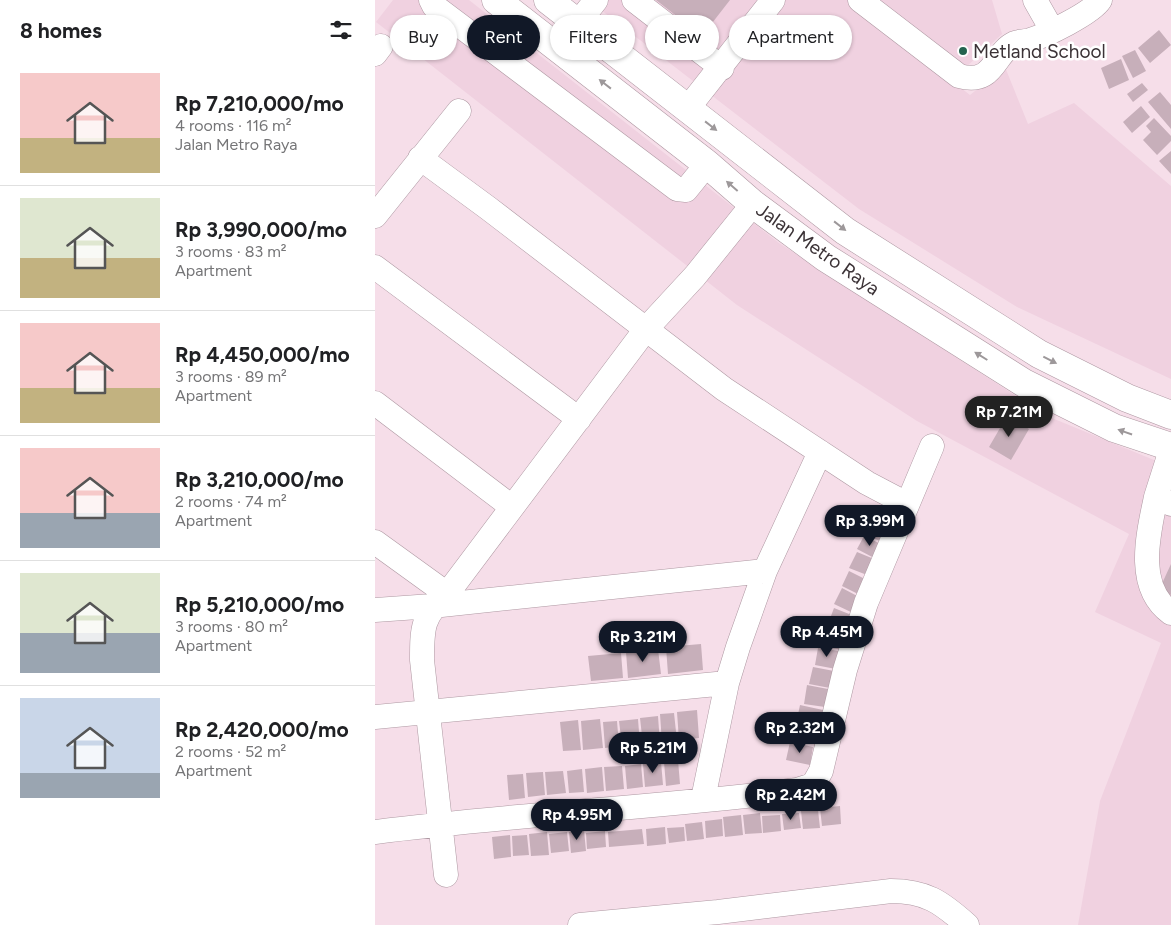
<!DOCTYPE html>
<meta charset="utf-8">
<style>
body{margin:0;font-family:Figtree,sans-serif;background:#f2f2f2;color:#202124;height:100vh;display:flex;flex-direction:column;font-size:19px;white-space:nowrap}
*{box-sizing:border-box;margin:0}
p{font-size:16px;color:#757577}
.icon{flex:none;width:28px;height:28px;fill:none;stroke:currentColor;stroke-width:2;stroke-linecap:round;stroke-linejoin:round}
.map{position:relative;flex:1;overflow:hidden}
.details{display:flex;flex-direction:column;background:#fff;width:375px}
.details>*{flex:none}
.guide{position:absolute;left:15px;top:15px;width:475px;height:45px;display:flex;gap:10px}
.price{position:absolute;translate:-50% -42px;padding:0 11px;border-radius:18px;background:#111827;color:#fff;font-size:16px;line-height:32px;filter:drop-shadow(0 1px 2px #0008)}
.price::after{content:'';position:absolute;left:50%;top:30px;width:15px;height:11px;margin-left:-8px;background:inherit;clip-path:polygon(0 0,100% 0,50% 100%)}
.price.current{background:#222;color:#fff}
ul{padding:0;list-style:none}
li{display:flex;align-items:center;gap:15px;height:125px;padding:0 20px}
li+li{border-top:1px solid #e0e0e0}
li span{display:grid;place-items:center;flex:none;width:140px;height:100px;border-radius:0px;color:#555}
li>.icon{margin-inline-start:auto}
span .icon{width:60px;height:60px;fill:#fffc;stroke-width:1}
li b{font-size:21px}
h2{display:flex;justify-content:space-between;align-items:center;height:60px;padding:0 20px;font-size:21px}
.tag{padding:0 18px;border-radius:22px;background:#fff;box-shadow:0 1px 4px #0004;font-size:18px;line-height:45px}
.tag.current{background:#111827;color:#fff}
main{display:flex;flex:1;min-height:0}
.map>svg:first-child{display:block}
.built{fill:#f0d1e0}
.building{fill:#c7afba}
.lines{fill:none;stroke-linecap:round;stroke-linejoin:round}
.minor-casing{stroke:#ae98a2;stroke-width:25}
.major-casing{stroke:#ae98a2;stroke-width:29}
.minor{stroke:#fff;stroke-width:24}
.major{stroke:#fff;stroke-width:28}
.oneway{fill:#9d989a}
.poi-dot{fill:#24634f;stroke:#fff;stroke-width:2}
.labels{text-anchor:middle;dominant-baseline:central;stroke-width:5;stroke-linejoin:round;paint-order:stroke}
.poi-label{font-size:19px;fill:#3b3236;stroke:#fff;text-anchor:start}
.street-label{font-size:19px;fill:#3b3236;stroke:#fff}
</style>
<main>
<section class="details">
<h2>8 homes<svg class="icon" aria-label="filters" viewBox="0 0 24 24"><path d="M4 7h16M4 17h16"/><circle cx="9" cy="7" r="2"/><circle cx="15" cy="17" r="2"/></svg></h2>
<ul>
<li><span style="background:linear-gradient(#f6c9c9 65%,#c2b280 0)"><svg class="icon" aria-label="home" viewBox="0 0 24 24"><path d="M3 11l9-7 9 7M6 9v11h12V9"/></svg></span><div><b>Rp 7,210,000/mo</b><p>4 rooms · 116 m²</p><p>Jalan Metro Raya</p></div></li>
<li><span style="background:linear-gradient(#dfe7d0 60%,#c2b280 0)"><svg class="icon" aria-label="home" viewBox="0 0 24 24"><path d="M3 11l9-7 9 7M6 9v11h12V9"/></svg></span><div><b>Rp 3,990,000/mo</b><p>3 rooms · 83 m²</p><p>Apartment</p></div></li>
<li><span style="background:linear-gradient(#f6c9c9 65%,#c2b280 0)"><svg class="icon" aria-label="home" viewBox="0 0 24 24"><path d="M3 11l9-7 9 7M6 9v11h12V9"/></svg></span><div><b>Rp 4,450,000/mo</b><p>3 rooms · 89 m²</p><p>Apartment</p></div></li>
<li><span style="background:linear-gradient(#f6c9c9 65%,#9aa5b1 0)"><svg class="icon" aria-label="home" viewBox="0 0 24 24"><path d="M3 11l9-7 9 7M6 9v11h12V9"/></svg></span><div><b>Rp 3,210,000/mo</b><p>2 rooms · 74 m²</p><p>Apartment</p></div></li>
<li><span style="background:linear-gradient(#dfe7d0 60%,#9aa5b1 0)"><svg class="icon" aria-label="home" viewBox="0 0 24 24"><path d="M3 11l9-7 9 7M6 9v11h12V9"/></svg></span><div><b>Rp 5,210,000/mo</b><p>3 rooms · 80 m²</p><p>Apartment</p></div></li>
<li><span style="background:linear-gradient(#c9d6e8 75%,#9aa5b1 0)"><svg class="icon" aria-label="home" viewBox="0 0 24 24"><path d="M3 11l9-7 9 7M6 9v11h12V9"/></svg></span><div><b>Rp 2,420,000/mo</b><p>2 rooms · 52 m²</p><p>Apartment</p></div></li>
</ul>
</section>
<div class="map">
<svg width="796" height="925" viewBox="0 0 796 925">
<rect width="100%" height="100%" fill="#f6dee9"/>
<path class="built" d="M18 0H94L404 243 672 416 796 467V925H703L725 801 786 643 720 612 754 534 542 421 362 305 1 22Z
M213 0H473L595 95 630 67 653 124 699 103 796 186V379L642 307 484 209Z
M503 0H617L627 34 590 68Z"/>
<path class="building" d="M281 0H355L327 36Z
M784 30 796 45 775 63 763 48Z
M760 50 771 71 758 78 747 56Z
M746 59 754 80 734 89 726 68Z
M767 83 773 90 758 102 752 94Z
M785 92 796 105V129L773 102Z
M766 106 775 117 757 133 748 122Z
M779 118 796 136V141L782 155 768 140 776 132 771 126Z
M796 151V174L784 161Z
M632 416 654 429 636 460 614 447Z
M497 516 516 524 507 542 489 534Z
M489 536 508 545 501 559 482 549Z
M482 552 499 559 492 575 474 568Z
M796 564V595L784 590Z
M474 571 492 580 485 595 467 586Z
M467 588 486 598 478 613 459 604Z
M459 608 479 616 473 632 453 624Z
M447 630 471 634 468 650 444 646Z
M326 644 328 670 293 674 291 647Z
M443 648 464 651 461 669 440 665Z
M283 649 286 674 253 678 251 652Z
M246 653 248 678 216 681 213 656Z
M438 667 459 671 455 688 434 684Z
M432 685 453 689 450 707 429 704Z
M425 705 448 710 445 728 421 724Z
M322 710 324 738 304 740 302 712Z
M299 713 302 741 287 743 285 714Z
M283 716 285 744 268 745 265 718Z
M225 719 228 748 208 750 206 721Z
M263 719 265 745 247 746 244 721Z
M203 720 206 750 188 751 185 722Z
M242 721 244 746 230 748 228 722Z
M418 725 442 729 439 744 416 740Z
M415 742 438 747 435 765 411 760Z
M303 760 305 784 291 786 289 762Z
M286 762 288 785 270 787 268 764Z
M266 764 268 787 252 789 250 766Z
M247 766 249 789 231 791 229 767Z
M227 767 229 791 212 793 210 769Z
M207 769 209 792 194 793 192 771Z
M188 771 191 793 172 795 170 772Z
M168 772 170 795 153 797 151 773Z
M148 774 150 798 134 800 132 775Z
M465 806 466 824 447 826 445 808Z
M443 810 445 828 428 829 426 811Z
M385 813 387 833 370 834 368 815Z
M424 813 426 828 409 830 407 814Z
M366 815 368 835 350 837 348 817Z
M405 815 406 831 388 833 387 816Z
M347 819 348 836 331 838 330 821Z
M327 822 329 839 312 841 310 824Z
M290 827 291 844 272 846 271 829Z
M309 827 310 841 294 843 292 828Z
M267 829 269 844 234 847 233 832Z
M209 830 211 851 196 853 194 832Z
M230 831 231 847 212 849 211 833Z
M172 832 174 855 156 856 154 834Z
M192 832 194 851 176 853 174 834Z
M135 835 136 857 119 859 117 837Z
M152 835 154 855 138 856 137 836Z"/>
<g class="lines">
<defs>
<path id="minor" d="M56 0 59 6 302 189 311 190 332 164
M259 0 347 68
M485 0 584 76C620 86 618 53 640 43 644 41 650 42 655 40 670 36 717 13 725 0
M660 0 677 30
M203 23 221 0
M0 54 6 46
M313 108 398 0
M45 158 113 208 349 389 492 483 532 504
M0 216 84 111
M0 267 204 419
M0 403 137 507
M796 450 781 497 796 504
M781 497C773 535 760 587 796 613
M0 542 72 594
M0 610 57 606 390 571
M0 717 352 683
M328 799 352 683 363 647 390 571 445 452
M0 832C140 814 282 808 422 790L438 785 446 771 470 670 491 603 557 446
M71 875 47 660C47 629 47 615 72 594L271 329 320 276 378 204
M205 925 343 912 516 891C551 891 566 902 592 925"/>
<path id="major" d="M121 0 332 164 378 204 451 258 649 383 739 428 796 447
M173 0 470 231 664 354 752 398 796 415"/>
</defs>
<use href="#minor" class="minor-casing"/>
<use href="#major" class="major-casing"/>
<use href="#minor" class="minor"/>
<use href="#major" class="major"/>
</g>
<defs><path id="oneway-solid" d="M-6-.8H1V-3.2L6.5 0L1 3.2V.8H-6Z" transform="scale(1.25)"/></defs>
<g class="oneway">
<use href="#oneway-solid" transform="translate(230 84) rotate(-142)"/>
<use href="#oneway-solid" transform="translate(336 126) rotate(38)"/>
<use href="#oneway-solid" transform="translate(357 186) rotate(-139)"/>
<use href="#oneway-solid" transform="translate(465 226) rotate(38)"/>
<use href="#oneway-solid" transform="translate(606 356) rotate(-148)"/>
<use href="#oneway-solid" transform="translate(675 360) rotate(27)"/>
<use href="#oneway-solid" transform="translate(750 432) rotate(-161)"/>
</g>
<circle class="poi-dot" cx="588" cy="51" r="5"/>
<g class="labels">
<g class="poi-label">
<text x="598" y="51">Metland School</text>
</g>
<g class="street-label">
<text transform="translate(443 249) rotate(35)">Jalan Metro Raya</text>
</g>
</g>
</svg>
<b class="price current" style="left:634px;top:438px">Rp 7.21M</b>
<b class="price" style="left:495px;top:547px">Rp 3.99M</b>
<b class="price" style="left:452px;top:658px">Rp 4.45M</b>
<b class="price" style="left:268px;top:663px">Rp 3.21M</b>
<b class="price" style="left:425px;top:754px">Rp 2.32M</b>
<b class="price" style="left:278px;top:774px">Rp 5.21M</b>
<b class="price" style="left:416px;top:821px">Rp 2.42M</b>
<b class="price" style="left:202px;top:841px">Rp 4.95M</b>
<div class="guide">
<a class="tag">Buy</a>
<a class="tag current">Rent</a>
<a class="tag">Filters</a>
<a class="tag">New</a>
<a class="tag">Apartment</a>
</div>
</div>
</main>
